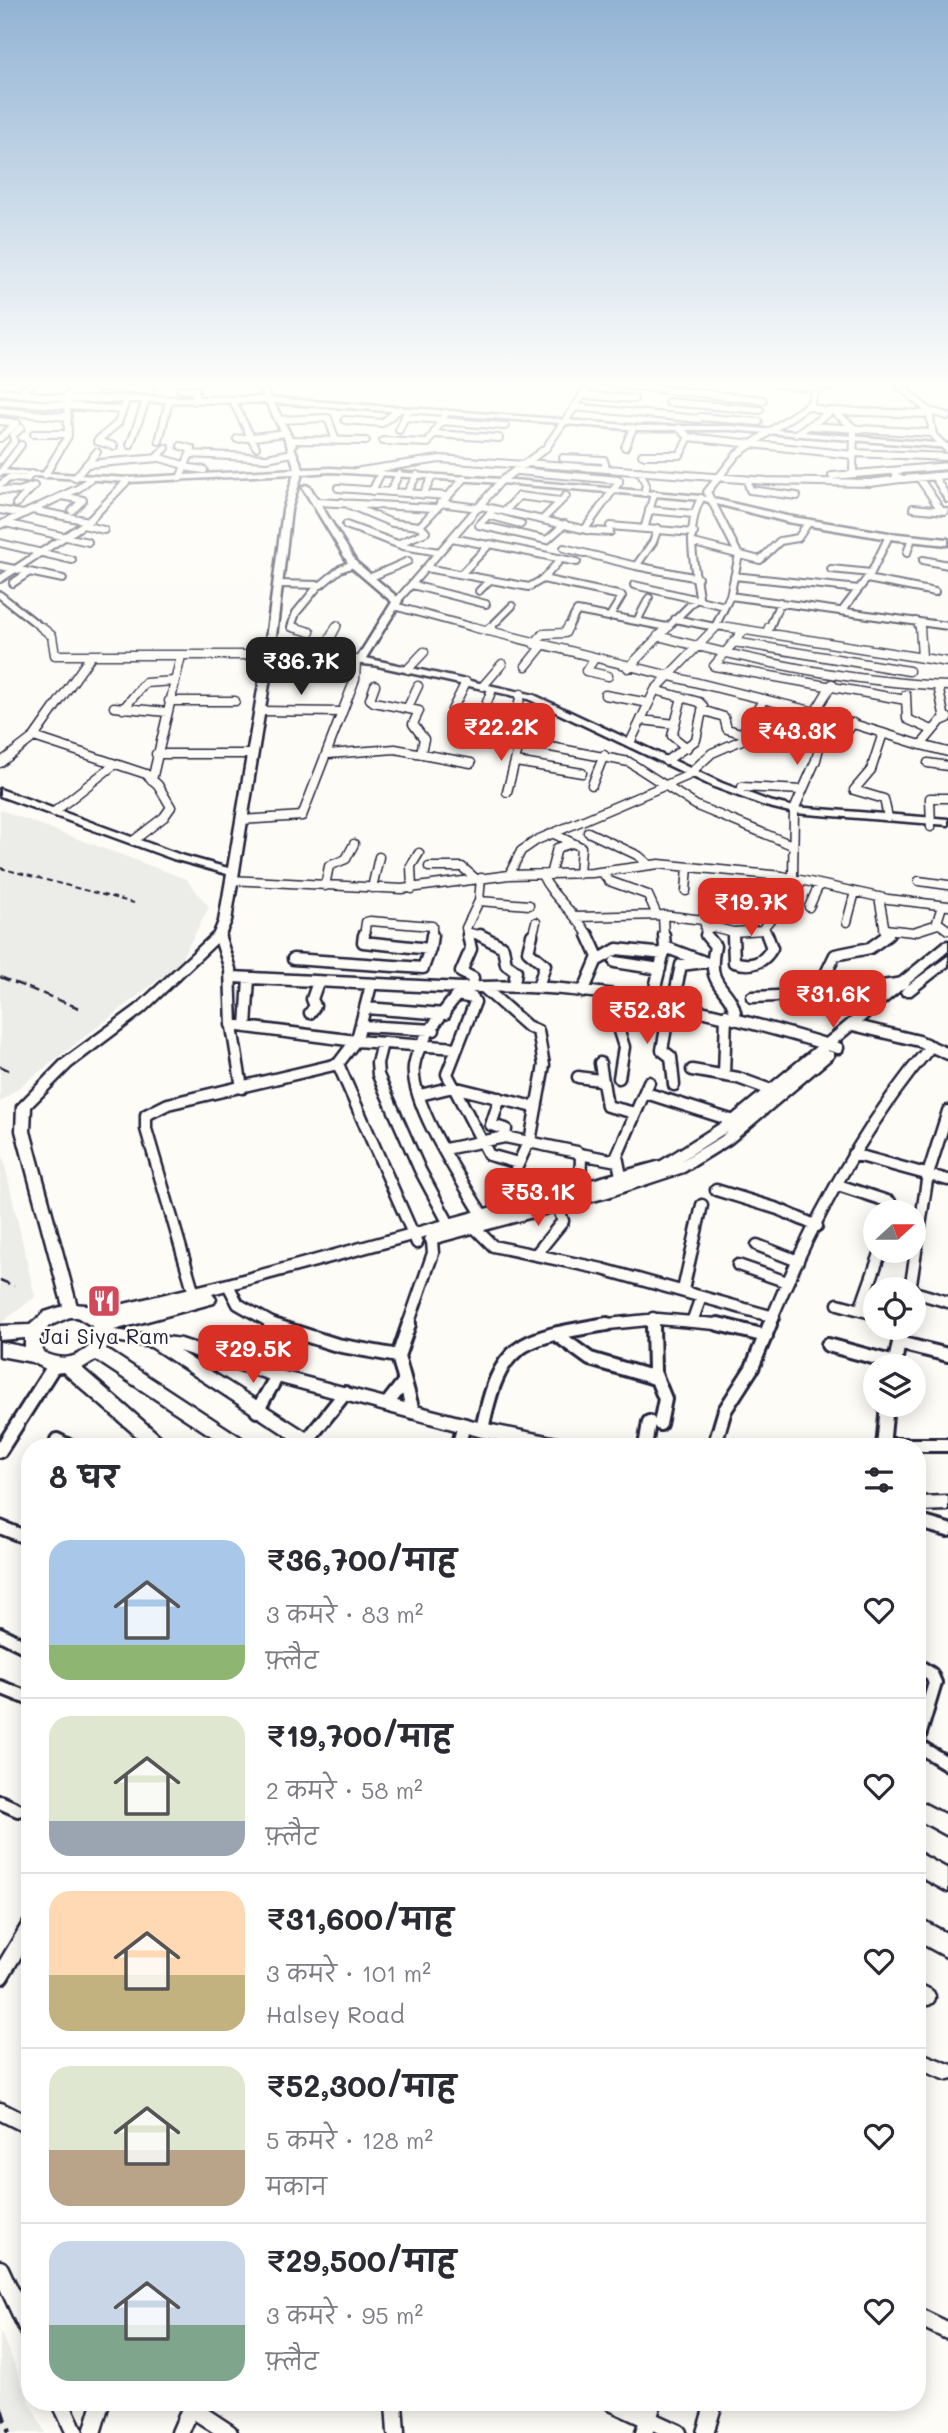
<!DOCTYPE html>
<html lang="hi">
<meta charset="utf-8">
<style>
body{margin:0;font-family:Mali,"Playpen Sans Deva",sans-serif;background:#f2f2f3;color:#2b2b33;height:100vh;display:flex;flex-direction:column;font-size:26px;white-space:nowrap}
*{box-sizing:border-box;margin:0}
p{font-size:23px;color:#7c7c81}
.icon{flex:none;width:38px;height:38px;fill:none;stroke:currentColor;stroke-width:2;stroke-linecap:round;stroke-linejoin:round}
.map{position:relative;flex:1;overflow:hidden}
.details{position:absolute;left:21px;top:1438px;width:905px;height:973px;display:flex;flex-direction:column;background:#fff;border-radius:28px;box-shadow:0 4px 18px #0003}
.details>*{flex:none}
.needle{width:46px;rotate:69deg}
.controls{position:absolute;left:863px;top:1200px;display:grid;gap:14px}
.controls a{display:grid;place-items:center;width:63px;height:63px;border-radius:50%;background:#fff;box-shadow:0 4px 18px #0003;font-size:35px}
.price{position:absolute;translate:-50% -60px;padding:0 16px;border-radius:14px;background:#d93025;color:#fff;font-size:23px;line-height:46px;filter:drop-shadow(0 2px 4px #0008)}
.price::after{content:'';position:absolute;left:50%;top:42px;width:21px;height:16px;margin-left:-10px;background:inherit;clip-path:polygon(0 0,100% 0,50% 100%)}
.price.on{background:#222;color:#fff}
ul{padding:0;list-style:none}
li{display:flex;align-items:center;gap:21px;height:175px;padding:0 28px}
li+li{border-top:2px solid #e1e1e2}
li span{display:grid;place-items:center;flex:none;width:196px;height:140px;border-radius:21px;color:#555}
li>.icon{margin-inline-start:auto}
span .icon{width:84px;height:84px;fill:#fffc;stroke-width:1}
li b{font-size:30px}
h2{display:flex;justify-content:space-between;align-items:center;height:84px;padding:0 28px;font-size:30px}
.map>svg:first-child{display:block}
.built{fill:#ecece9}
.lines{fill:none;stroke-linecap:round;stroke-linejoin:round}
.street-far4-casing{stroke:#22223b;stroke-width:10}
.street-far3-casing{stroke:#22223b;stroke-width:11}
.street-far2-casing{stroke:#22223b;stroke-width:15}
.street-far1-casing{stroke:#22223b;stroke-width:18}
.street-casing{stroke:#22223b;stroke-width:21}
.secondary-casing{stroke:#22223b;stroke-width:5}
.primary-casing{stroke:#22223b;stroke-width:5}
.street-far4{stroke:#fdfcf7;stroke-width:6}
.street-far3{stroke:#fdfcf7;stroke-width:8}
.street-far2{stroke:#fdfcf7;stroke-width:10}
.street-far1{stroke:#fdfcf7;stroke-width:12}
.street{stroke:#fdfcf7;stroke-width:16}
.secondary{fill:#fdfcf7;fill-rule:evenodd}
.primary{fill:#fdfcf7;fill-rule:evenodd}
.rail-far2{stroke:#22223b;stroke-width:2;stroke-dasharray:6 3.5;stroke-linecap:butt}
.rail-far1{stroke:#22223b;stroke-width:2.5;stroke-dasharray:10 5;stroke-linecap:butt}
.rail{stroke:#22223b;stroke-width:4.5;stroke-dasharray:16 8;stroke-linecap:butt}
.labels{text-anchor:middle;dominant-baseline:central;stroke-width:5;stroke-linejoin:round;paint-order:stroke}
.poi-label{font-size:21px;fill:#22223b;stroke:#fdfcf7}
</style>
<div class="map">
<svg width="948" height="2433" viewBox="0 0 948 2433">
<rect width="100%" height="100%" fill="#fdfcf7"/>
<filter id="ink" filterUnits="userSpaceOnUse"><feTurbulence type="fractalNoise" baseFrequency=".0143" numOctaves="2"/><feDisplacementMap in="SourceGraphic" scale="14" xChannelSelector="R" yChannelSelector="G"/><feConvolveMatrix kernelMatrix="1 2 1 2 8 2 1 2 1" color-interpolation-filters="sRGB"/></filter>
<g filter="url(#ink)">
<path class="built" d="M0 810 186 879 209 907 179 964 0 1102Z
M0 1144 35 1297 0 1324Z
M0 2330 30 2403 45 2433H0Z"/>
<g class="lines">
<defs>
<path id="street-far4" d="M612 384 763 400
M777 384 819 388 845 384
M897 384 929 411 933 435 948 450
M97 387 151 391
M180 389 196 390 194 401
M0 391 67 399 266 400
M20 394 31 384
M583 395 634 399
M63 399 72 392H93L99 384
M232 400 256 447
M0 401 123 410
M668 402 760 410
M574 407 699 419
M0 411 68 417
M828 411 930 414
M833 411 854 428 853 470
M929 411 948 416
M405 417 442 420
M700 417 759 422
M278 420 328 418 335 438
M345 420 382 423 400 409
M566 420 590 384
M0 421 17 423 0 438
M441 421 505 426
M808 426 932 433
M679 428 689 437 853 455
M399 430 407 412
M34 434H68
M435 434 499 438
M796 434 829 413 809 406
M237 439 285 433
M288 440 366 441
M159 441 169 401
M383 441 428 443 446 413
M130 445 146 401
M114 446 97 441 118 423 125 404
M625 447 633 428
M166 448 157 457 184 465
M853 453 948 457
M190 454 267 458 292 453
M642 455H680L689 437
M563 458 604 460 606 468
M0 460 14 442 13 435 21 428
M527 463 767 481 870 483 901 479
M88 464 159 458
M184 467 204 470
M360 471 440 459 525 465
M517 471 619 480
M640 471 646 485 644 493
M1 472 21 445
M45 475 68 436 67 404
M832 476 948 466
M896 476 903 479 948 475
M934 476 948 499
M75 478 97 452
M180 478 192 449 181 446
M919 478 941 510
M747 480 750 490 797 496
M0 485 9 478 27 479 31 474
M338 488 447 496
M0 490 19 491 34 486 16 504
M372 491 381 473
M390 492 399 474
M407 493 417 475
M423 495 432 477
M62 496 83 500 72 511
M317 502 435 508
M342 502 392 523 420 526 464 479
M440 503 479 508
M481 506 591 531 610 532
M913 508 945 511
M494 509 479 525 547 540 565 524
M0 510 23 514
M32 510 89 521
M649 510 693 514
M505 511 519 496 559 501
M488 515 521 524
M543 519 566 496
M5 523 88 542
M0 525 79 488 90 479
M83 525 104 530
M346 525 403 546 439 552
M610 526 694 533
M645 526 654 494
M658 528 653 542 636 566 698 578
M585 529 619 482
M452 538 488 545
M0 543 72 560
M694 543 760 560 780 541 798 538 808 523
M397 544 426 532 420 526
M564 548 636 566
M907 553 912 538
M923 560 948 565
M0 566 63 579
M426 568 529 587 543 579 561 559
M831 569 871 573
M461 574 490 544 577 562
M734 576 859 589
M369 578 408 561
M0 579 89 521 128 480
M543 579 622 596 610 616 667 627
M867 579 935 592
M13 583 28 573
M278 584 321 585 340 569 353 564
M412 585 486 604
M634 585 725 606
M479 591 490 580
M0 595 43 629
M730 596 948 626
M397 601 501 481 546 448 563 423
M394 606 479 629
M842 611 871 573 889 536
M675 619 715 627
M637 621 649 598
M916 621 920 629
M717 626 738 629
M299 629 291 627 296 613 319 585
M335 629 337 625
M489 629 512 606
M567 629 577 611 609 617
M666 629 699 596C694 563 685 529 701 498
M714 629 730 596 739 555 707 492 737 454 810 404 818 384
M769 629 780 602"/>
<path id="street-far3" d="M41 627 52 636 55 655H269
M293 627 310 632
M473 627 815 712 921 745 941 721 948 718
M727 627 948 662
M920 627 922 657
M744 630 714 666 906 700
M487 631 491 627
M767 633 769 627
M658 636C753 661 850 682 948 686
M734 642 909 671
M534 644 543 634 565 633 568 627
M321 656 336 627
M594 659 586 671 608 676
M526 666 542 646
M628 668 668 627
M408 669 424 652
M375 685 370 699 374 702 419 711 413 724 424 739 421 752
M483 686 502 664
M938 686 945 719
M655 690 699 702 703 706 696 740 666 761
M521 694 512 733 514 740 629 762 697 806 792 845
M605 695 649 703
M906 695 907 719 932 730
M682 697 672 736 687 748
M169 701H235
M114 707 167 712
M408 707 418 686
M123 709 145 683 174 681
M452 710 466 682
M702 710 724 717 727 729 751 736 792 728 845 735 853 723
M259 711 342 712
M815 712 832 684
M642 720 675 724
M475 733 491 692
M883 733 871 770 854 790 884 799 888 817
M742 734 764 699
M34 737 91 656
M630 743 655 690 716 627
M921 745 948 752
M156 754H252
M328 754 395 749 471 763
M516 762 582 773
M0 763 34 737 146 774 158 785 171 807 164 817 133 841
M928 763 948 766
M152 780 181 656
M592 785 604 755
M742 787 802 790
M507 792 520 742
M54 812 115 764
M241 820 302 816 355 679 356 660
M931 827 930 798H948
M588 832 639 856 648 864
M552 833 581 847 579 874
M429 867H462L476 879
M602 872 609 881 648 895 657 915
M509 875 521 851 537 840 687 776 712 753 751 736
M542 875C553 899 577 913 589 937
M550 875 557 848 572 843
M793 878 794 810 816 760 823 732
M230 880 402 889 509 875 592 873 659 864 782 876 888 899 948 906
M919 881 948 885
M325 886 329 866 346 859 354 844
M372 888 379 857
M412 889 411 866 419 853
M686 891 688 867
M879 897 886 937
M479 901 529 905
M942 906 937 922 948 930
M809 907 819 885
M663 915 664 937
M576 917 663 915 703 920 706 927
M847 922 855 892
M884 929 913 932 938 924
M467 932 486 937
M733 932V937
M364 937 366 922 370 921 432 926V937
M468 937 466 928 479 901 481 878
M532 937 536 922
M707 937 705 929 713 927 733 932 764 930
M768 937 764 927 803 881"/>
<path id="street-far2" d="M219 935 230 969 232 1027 242 1088
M364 935 363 942 430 949
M468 935 471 949 461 972 473 978 472 988
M480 935 503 947 506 964 516 971 514 984
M532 935 528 951 545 965 538 987
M706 935 715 946C705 991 731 984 736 1017
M733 935 734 962C751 967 763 964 772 948L767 935
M665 947 702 961
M430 949 432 935
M293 959 423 968 430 949
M598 960 617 949 664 954
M615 962 660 969
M232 977 462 988C447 1010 418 1038 414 1066 409 1104 466 1187 486 1221
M483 987 527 1026 538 1031 544 1065 531 1136 516 1169 513 1207
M462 988C585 979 721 1012 838 1048
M676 989 681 965 705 962
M583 992 598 957 588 935
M816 994 835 955 870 948 888 935
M457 995 473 998 475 1002 447 1074 489 1155 518 1163
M752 997 823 994 904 983
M619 1000 614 1015 624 1047 619 1078
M651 1004 665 947 664 935
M670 1006 662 1050 671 1057 674 1085
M366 1008 445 1014
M310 1013 315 1006 312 999 318 982
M231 1025 356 1041 457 1048
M853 1025 919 1041 948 1054
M362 1026 434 1030
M246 1027 249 978
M382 1043 377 1063 378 1075 420 1170 449 1224
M600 1063 607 1106 635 1113
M338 1064 417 1243
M692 1070 738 1078 771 1090
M724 1075 726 1015
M578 1077 599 1080
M646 1093 734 1121
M420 1095 453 1087 534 1107
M500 1098 491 1125 506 1129 505 1137
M445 1149 505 1137 577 1152 581 1157 580 1188
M580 1154 617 1161
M853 1154 948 1180
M621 1176 617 1156 649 1082
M838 1185 890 1202 891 1213
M716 1190 778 1209 817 1226
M475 1228 493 1246 602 1269 774 1317
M757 1245 798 1261
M537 1253 563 1221 555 1198
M738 1265 787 1282
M228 1285 238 1304 275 1325
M683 1290 702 1205
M910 1290 928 1174 948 1111
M914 1292 948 1302
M196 1300 146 1129V1115L168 1104 338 1064 357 1039 371 985
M838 1304 875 1314
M860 1310 881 1251
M653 1318V1325
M692 1322 701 1297
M408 1325 433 1253 431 1230
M598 1325 658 1319 727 1325
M769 1325C810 1226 861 1128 931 1046"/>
<path id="street-far1" d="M270 1324 337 1345 398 1356
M409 1324 398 1356 413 1411
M653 1324 654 1372 665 1399 660 1424
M718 1324 766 1336
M557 1335 590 1359 655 1378
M899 1343 948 1355
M828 1345 895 1363
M894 1367 902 1328
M387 1404 404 1382
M257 1411 277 1376
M482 1430C500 1340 520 1339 607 1324
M57 1440 71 1447
M883 1445H948
M302 1447 345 1393
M458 1447 464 1425
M645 1447 649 1422
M714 1447 725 1410 752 1368 770 1324
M883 1447 887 1405
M0 1451 54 1366
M917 1521 948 1530
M0 1527 30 1539
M0 1634 30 1649
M917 1665 931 1674 935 1683 917 1743
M0 1687 30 1699
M917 1745 948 1764
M0 1802 18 1810"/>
<path id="street" d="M0 1976 30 1926
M917 1992 927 1997
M917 2060 948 2072
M0 2111 30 2126
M0 2269 30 2334
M917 2316 948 2331
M61 2403 75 2433
M394 2403 396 2433
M613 2403 678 2433
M191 2408 229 2433
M92 2433 101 2403
M180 2433 193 2403
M644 2433 653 2403
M705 2433 714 2403"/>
<path id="secondary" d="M257 384H264L271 398 560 419 564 421 560 423 274 403 296 445 294 447 303 469 331 468 501 479 701 496 787 516 889 533 948 539V545L889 539 787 522 701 500 501 483 331 472 302 474 291 510 274 653H311L357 658 392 602 350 566 302 487 306 485 310 487 356 562 402 601 366 658 534 695 722 783 769 801 794 807 948 819V825L794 813 765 806 714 787 528 699 373 665 311 659H273L231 921 225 935 144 1012 71 1067 31 1107 30 1131 78 1310 76 1314H66L64 1310 16 1131 17 1106 61 1061 136 1006 214 933 219 921 227 874 173 859 0 796V789L181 855 228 868 264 654 283 510 294 474 128 482 0 474V470L128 478 295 469 285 439 266 402 262 400 264 398Z
M568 420 639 426H731L948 444V448L731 430H639L565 424 564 422Z
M948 941V951L827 1051 832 1052 834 1055 832 1058 731 1143 684 1172 608 1197 432 1244 427 1243 425 1239 427 1236 212 1294 216 1299 214 1303 114 1330 181 1339 277 1370 482 1423 567 1440 573 1442 575 1447H535L482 1437 277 1382 179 1351 322 1442 324 1447H304L151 1347 98 1338 95 1327 97 1323 102 1321H90L88 1317 90 1313 95 1311 228 1279 661 1161 729 1118 944 942ZM728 1131 721 1137 679 1162Z
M948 956V966L911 995H903L901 992 903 989Z
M948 1496V1510L917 1511V1497Z
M917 1800 948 1816V1836L917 1819Z"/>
<path id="primary" d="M70 1304 86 1305 106 1318 109 1343 106 1349 248 1442 251 1447H228L96 1360 82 1368 167 1442 170 1447H149L63 1372 54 1373 32 1362 0 1356V1342L25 1347V1338L0 1340V1326L30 1325 45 1312ZM70 1317H77L92 1326 93 1342C79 1359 61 1362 43 1352L41 1336 49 1326Z
M917 1852 948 1869V1892L917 1875Z
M917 1917 948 1934V1958L917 1941Z"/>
</defs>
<use href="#street-far4" class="street-far4-casing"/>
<use href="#street-far3" class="street-far3-casing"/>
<use href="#street-far2" class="street-far2-casing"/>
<use href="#street-far1" class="street-far1-casing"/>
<use href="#street" class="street-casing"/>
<use href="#secondary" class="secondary-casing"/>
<use href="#primary" class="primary-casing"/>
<use href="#street-far4" class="street-far4"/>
<use href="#street-far3" class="street-far3"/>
<use href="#street-far2" class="street-far2"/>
<use href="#street-far1" class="street-far1"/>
<use href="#street" class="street"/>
<use href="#secondary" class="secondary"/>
<use href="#primary" class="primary"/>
<path class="rail-far2" d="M0 868 134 903"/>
<path class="rail-far1" d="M0 977 79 1008
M0 1066 10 1071
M0 1280 14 1286"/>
<path class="rail" d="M0 2406 9 2433"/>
</g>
</g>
<linearGradient id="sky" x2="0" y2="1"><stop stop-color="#92b3d4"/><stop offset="0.53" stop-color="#fefefb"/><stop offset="1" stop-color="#fefefb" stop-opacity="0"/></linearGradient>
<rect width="948" height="725" fill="url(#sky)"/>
<defs>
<symbol id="restaurant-square" viewBox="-11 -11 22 22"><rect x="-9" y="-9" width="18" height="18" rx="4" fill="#d1495b" stroke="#fdfcf7"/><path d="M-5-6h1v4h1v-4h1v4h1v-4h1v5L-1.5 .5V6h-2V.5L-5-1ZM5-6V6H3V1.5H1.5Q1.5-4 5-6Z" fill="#fff"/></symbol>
</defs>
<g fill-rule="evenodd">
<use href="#restaurant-square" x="85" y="1282" width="38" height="38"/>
</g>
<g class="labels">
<g class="poi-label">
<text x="104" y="1335">Jai Siya Ram</text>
</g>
</g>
</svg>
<div class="controls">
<a><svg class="needle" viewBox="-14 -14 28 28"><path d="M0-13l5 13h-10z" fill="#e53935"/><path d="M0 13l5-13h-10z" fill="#7c7c81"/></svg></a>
<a><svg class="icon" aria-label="locate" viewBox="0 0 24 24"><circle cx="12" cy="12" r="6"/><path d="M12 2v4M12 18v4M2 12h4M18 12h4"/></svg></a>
<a><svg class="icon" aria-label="layers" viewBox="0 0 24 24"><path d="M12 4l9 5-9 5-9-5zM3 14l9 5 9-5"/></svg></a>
</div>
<b class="price on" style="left:301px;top:697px">₹36.7K</b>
<b class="price" style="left:501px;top:763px">₹22.2K</b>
<b class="price" style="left:797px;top:767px">₹43.3K</b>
<b class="price" style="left:751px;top:938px">₹19.7K</b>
<b class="price" style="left:833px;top:1030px">₹31.6K</b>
<b class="price" style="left:647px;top:1046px">₹52.3K</b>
<b class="price" style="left:538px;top:1228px">₹53.1K</b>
<b class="price" style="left:253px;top:1385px">₹29.5K</b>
<section class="details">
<h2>8 घर<svg class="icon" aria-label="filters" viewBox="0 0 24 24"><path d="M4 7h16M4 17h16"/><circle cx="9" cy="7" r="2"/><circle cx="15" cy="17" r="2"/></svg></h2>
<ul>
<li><span style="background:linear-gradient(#a9c7e8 75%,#8fb573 0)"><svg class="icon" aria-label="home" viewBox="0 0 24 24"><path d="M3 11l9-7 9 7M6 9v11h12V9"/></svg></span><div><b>₹36,700/माह</b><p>3 कमरे · 83 m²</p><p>फ़्लैट</p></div><svg class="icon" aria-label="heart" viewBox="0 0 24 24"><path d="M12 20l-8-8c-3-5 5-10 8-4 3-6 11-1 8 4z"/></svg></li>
<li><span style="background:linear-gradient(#dfe7d0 75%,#9aa5b1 0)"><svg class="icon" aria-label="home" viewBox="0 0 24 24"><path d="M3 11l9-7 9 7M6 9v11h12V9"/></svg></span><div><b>₹19,700/माह</b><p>2 कमरे · 58 m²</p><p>फ़्लैट</p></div><svg class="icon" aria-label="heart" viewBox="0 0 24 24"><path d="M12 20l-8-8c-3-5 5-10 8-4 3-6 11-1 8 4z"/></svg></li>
<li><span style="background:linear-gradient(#ffd9b3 60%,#c2b280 0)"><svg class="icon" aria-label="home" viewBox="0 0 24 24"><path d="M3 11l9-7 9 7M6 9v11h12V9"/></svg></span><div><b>₹31,600/माह</b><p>3 कमरे · 101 m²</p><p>Halsey Road</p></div><svg class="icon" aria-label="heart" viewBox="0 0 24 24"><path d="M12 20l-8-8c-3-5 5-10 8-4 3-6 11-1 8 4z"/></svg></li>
<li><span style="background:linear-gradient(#dfe7d0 60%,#b9a48a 0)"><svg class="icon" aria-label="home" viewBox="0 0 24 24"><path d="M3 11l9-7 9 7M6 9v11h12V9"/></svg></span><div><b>₹52,300/माह</b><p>5 कमरे · 128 m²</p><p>मकान</p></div><svg class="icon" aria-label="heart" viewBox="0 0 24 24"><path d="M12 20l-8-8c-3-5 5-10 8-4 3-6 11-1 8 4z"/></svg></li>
<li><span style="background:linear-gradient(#c9d6e8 60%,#7fa58c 0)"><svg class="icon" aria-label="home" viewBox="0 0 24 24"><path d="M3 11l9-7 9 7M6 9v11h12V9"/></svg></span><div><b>₹29,500/माह</b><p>3 कमरे · 95 m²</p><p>फ़्लैट</p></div><svg class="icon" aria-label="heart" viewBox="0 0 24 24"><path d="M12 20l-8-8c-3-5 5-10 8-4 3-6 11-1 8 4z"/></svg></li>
</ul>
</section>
</div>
